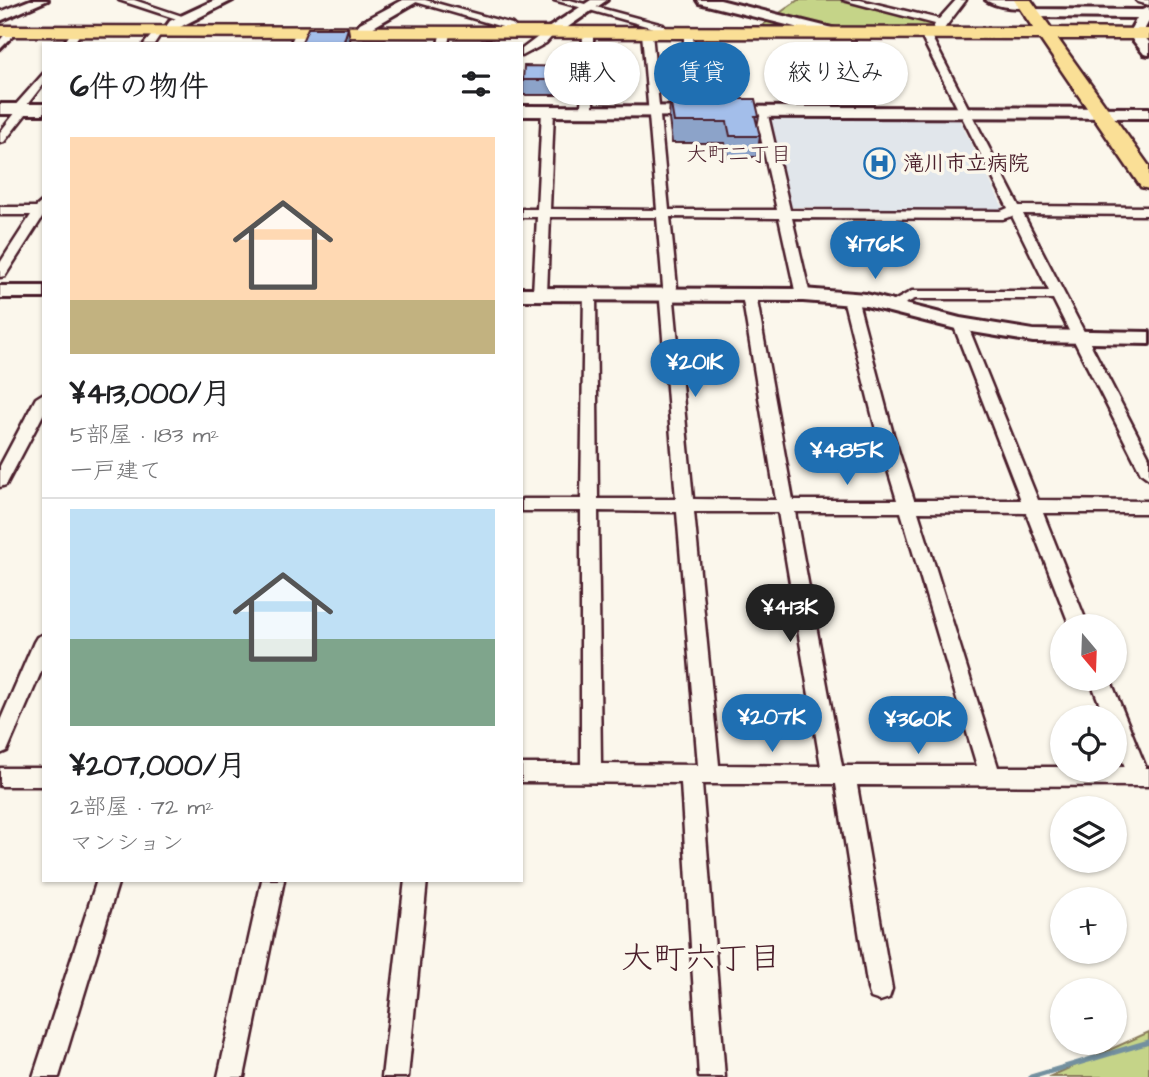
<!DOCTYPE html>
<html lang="ja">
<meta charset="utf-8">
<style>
body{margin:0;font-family:"Architects Daughter","Klee One",sans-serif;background:#f2f2f2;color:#202124;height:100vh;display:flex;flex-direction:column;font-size:26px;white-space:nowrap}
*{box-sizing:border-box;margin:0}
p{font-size:23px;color:#757577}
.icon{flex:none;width:38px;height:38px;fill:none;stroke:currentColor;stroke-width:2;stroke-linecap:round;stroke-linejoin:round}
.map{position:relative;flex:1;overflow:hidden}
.drawer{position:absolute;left:42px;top:42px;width:481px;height:840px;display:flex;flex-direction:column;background:#fff;border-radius:0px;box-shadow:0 2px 5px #0004}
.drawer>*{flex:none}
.banner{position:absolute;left:544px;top:42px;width:499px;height:63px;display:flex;gap:14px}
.needle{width:46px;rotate:161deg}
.fabs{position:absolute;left:1050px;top:614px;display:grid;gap:14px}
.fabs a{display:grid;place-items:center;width:77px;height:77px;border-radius:50%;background:#fff;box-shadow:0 2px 5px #0004;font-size:35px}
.price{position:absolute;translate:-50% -60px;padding:0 16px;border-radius:24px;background:#1f6fb2;color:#fff;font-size:23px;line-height:46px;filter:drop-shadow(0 2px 4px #0008)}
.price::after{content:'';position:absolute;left:50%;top:42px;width:21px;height:16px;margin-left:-10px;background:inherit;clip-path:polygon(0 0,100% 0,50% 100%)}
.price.current{background:#222;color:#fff}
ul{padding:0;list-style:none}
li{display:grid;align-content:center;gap:14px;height:371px;padding:0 28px}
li+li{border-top:2px solid #e0e0e0}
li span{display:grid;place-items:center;height:217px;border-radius:0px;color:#555}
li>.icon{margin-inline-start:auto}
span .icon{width:126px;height:126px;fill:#fffc;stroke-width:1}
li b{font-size:30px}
h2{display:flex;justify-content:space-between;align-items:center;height:84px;padding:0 28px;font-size:30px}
.tag{padding:0 24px;border-radius:32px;background:#fff;box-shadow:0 2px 5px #0004;font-size:24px;line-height:63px}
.tag.current{background:#1f6fb2;color:#fff}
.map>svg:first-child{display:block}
.built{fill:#e1e6eb}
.green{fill:#c5d488;stroke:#887a5a;stroke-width:2}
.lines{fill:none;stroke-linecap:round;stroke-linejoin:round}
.stream{stroke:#73909f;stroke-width:5}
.street-casing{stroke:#4a1f2b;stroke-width:5}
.secondary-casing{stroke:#4a1f2b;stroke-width:6}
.highway-casing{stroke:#4a1f2b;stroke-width:5}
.street{fill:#fbf7ec;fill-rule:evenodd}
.secondary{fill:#fbf7ec;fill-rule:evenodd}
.highway{fill:#fadf96;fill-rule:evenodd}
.wall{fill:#8ca3c9;stroke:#4a1f2b;stroke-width:2}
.shaded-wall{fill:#7285a4;stroke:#4a1f2b;stroke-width:2}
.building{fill:#a3beea;stroke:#4a1f2b;stroke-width:2}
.labels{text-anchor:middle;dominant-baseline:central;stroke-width:7;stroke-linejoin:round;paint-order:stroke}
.far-neighbourhood-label{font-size:21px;fill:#4a1f2b;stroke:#fbf7ec}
.far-poi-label{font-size:21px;font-weight:bold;fill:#4a1f2b;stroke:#fbf7ec;text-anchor:start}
.near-neighbourhood-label{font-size:32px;fill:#4a1f2b;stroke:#fbf7ec}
</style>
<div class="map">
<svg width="1149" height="1077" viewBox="0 0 1149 1077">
<rect width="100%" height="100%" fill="#fbf7ec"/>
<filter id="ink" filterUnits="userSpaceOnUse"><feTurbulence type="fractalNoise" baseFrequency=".0143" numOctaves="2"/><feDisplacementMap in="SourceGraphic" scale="14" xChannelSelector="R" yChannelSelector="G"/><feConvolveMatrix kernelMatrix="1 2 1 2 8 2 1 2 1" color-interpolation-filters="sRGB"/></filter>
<g filter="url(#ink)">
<path class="built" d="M769 119H959L1004 209 1001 211 790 207Z"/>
<path class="green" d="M798 0H844L935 21 930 28 760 27Z
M1149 1032V1077H1049Z"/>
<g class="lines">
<path class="stream" d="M1031 1077 1149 1042"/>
<defs>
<path id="street" d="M119 0H134L191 19 183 21Z
M409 0H425L512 24 522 33 513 35 506 28Z
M554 0H570L663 25 670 33 661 35 657 29Z
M843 0H860L939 19 956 0H966L940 34 936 35 931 32 935 24Z
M1136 0H1149V5L1138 2Z
M10 29 18 31 0 49V40Z
M74 29 82 31 73 44H63Z
M157 29 162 32 154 44H144Z
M301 29 306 32 300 44H290L297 30Z
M588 30 593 33V111L587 114 581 111 583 33Z
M647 30 652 33 669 210H777L755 111 761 108 767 111 790 210 1001 211 1008 208 920 34 925 31 930 34 1019 206 1149 207V215L1023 214 1149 457V479L1141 473 1053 299H915L894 309 887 305 912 291H1049L1012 216 1003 219 792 218 810 295 803 299 796 295 779 218 670 217 677 287 674 301 693 499 776 500 742 295 749 291 756 295 793 500H897L877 434 843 298 850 294 857 298 893 434 914 500H1021L953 324 960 320 967 324 1038 500 1149 501V513H1043L1088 626H1070L1026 513 918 512 998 767H1062V770H1115V767H1125L1115 742V718H1105L1090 679H1110L1146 768H1149V786L857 785 892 989 889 998 880 1001 871 998 868 989 836 784H702L725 1077H699L681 783 522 782V764H581V511H522V499H581L584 291 589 290 596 294 598 499H676L660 301 663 287 657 217H550L547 294 540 298 533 294 537 217H522V209H537L542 111 548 108 554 111 550 209 657 210 642 33ZM598 511 677 512 698 765 601 764ZM694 512H778L821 766 719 765ZM795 512H901L977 766H842Z
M441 31 450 33 448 44H438Z
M546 31 555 33 546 43 522 56V49Z
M684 31 693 33 694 53 711 64 718 113 708 111 701 65 684 54Z
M44 73V83L26 106 30 109 4 142 0 143V132L16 112 12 109Z
M44 200V215L5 276 0 277V263L31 215H0V207H36Z
M44 393V413L6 485 0 487V466L36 398Z
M44 634V665L7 751 0 754V721L34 642 37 637Z
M0 768H44V786H0Z
M97 880H119L59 1077H33Z
M262 880H284L244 1077H218Z
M405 880H427L408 1077H382Z"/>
<path id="secondary" d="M30 0H48L0 21V12Z
M215 0H233L180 27 174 35H164L162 32 170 21Z
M403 0H420L370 29 359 37 352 33 360 23Z
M591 0H607L555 36H545V30Z
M697 0H720L844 31 846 34 839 38 699 3Z
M986 0H1025L1032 4C1023 11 995 7 986 0Z
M1149 7V21L1142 34 1149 42V55L1144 54 1128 34 1137 18 1031 17 1024 13 1031 9 1142 10Z
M0 104H44V114H0Z
M522 106 1149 108V118L522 116Z
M0 286H44V298H0Z
M522 288 803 289 866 294 960 318 1033 330 1149 332V344L1033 342 960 330 866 306 803 301 522 300Z"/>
<path id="highway" d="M1014 0H1031L1051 28 1149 29V39H1058L1149 166V189L1141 187 1040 39 0 36V26L1033 28Z"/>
</defs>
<use href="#street" class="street-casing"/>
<use href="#secondary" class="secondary-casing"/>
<use href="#highway" class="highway-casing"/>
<use href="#street" class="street"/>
<use href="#secondary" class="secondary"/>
<use href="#highway" class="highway"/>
</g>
<path class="wall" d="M579 67 578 95H523V80Z
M670 99 759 116 757 127 760 136 757 157H728L725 143H672L669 119Z"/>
<path class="shaded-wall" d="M348 28 351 44H343Z"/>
<path class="building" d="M308 28H348L343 44H301Z
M524 66 579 67 578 80H523Z
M670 99H755L759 116H755L760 136H730L727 122H674Z"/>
</g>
<defs>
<symbol id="hospital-ring" viewBox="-11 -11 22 22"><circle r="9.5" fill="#fbf7ec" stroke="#1f6fb2" stroke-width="1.5"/><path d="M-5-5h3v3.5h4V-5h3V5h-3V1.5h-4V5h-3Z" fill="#1f6fb2"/></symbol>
</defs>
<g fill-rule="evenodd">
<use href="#hospital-ring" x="862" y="146" width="35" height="35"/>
</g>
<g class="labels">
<g class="far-neighbourhood-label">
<text x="739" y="154">大町二丁目</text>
</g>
<g class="far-poi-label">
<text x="903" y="163">滝川市立病院</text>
</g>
<g class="near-neighbourhood-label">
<text x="701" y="958">大町六丁目</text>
</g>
</g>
</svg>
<div class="fabs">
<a><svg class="needle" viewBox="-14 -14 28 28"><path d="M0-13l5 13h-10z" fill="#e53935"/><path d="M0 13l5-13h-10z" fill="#757577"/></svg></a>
<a><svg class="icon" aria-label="locate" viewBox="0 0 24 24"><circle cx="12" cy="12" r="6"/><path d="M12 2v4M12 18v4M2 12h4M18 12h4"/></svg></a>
<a><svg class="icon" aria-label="layers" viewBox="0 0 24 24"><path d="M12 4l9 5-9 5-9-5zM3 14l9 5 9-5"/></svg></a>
<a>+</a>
<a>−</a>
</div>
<b class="price" style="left:875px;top:281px">¥176K</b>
<b class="price" style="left:695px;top:399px">¥201K</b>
<b class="price" style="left:847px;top:487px">¥485K</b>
<b class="price current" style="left:790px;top:644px">¥413K</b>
<b class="price" style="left:772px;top:754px">¥207K</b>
<b class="price" style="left:918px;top:756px">¥360K</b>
<div class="banner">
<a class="tag">購入</a>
<a class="tag current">賃貸</a>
<a class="tag">絞り込み</a>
</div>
<section class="drawer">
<h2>6件の物件<svg class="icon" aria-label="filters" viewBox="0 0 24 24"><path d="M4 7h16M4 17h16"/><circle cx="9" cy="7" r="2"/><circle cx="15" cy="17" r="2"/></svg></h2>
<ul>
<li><span style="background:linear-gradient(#ffd9b3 75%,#c2b280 0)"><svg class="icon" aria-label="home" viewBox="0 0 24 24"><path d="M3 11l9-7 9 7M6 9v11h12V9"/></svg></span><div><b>¥413,000/月</b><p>5部屋 · 183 m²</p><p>一戸建て</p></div></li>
<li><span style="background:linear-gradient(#bfe0f5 60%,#7fa58c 0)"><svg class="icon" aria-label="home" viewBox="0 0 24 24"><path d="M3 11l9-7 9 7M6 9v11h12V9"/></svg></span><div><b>¥207,000/月</b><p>2部屋 · 72 m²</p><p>マンション</p></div></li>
</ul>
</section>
</div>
